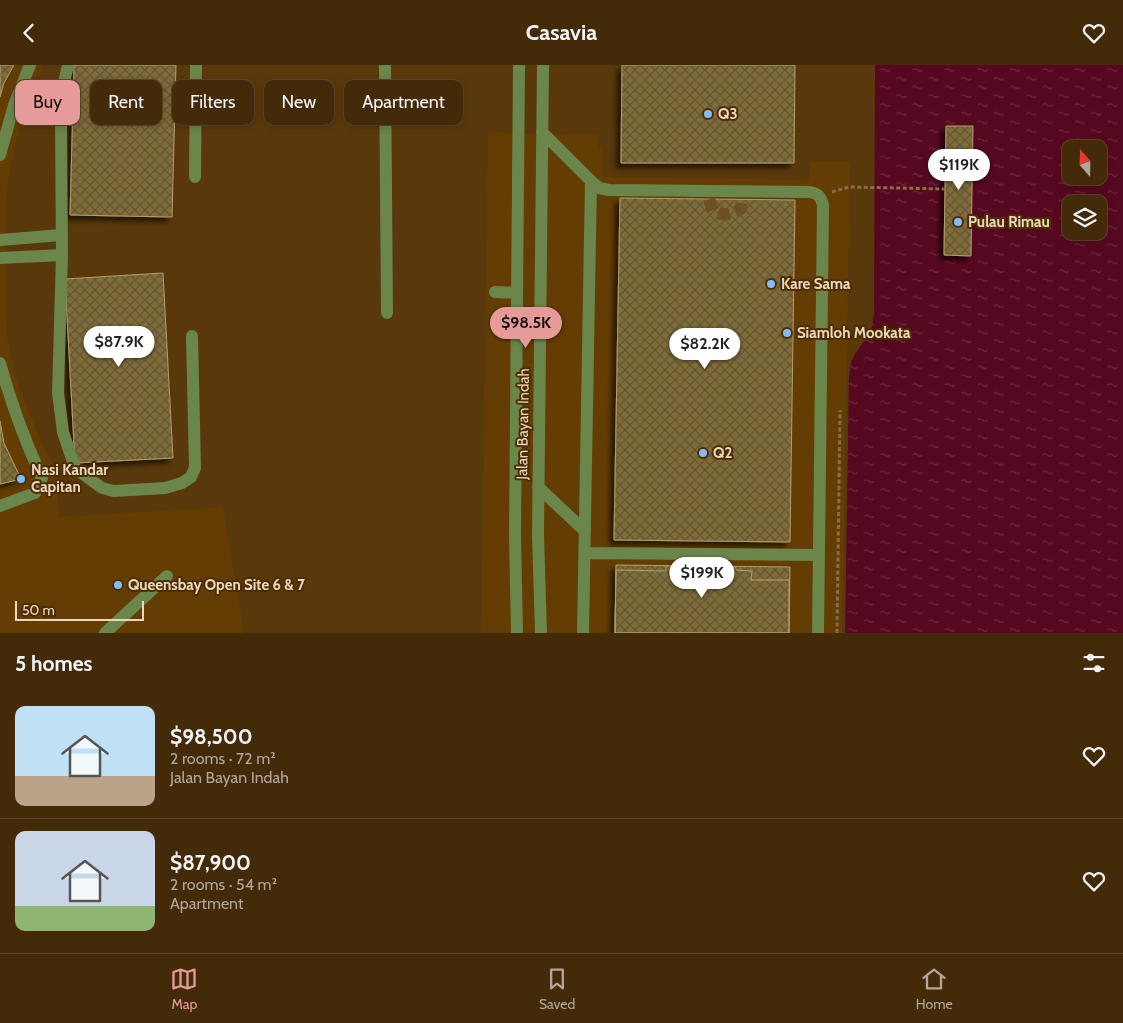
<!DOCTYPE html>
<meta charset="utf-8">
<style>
body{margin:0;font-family:Cabin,sans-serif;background:#4d3616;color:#f1f3f6;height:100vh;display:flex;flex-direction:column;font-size:19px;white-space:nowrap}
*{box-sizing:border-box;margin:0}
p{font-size:16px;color:#afa79c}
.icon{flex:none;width:28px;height:28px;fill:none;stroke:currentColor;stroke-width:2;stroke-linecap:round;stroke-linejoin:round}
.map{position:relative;height:568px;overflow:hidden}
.details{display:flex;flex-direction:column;background:#432a08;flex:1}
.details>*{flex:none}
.top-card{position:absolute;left:15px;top:15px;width:500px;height:45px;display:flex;gap:10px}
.needle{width:32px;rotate:340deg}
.tools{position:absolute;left:1062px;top:75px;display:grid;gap:10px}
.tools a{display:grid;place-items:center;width:45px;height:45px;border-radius:10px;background:#432a08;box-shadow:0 2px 8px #0003,0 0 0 1px #5b4629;font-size:25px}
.scale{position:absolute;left:15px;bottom:12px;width:129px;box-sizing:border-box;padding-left:5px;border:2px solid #ebd7c1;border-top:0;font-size:14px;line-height:18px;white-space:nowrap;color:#ebd7c1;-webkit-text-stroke:4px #4e2e00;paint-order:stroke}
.price{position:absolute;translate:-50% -42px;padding:0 11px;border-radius:18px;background:#fff;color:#222;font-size:16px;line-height:32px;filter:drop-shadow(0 1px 2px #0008)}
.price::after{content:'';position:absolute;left:50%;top:30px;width:15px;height:11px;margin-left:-8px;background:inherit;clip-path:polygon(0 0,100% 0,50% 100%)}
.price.current{background:#e69b98;color:#111}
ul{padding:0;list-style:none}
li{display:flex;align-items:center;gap:15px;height:125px;padding:0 15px}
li+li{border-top:1px solid #5b4629}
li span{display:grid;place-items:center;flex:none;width:140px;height:100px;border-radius:10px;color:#555}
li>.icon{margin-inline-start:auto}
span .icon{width:60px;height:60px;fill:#fffc;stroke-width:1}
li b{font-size:21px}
h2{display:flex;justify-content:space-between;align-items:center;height:60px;padding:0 15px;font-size:21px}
.tag{padding:0 18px;border-radius:10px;background:#432a08;box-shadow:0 2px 8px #0003,0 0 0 1px #5b4629;font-size:18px;line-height:45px}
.tag.current{background:#e69b98;color:#111}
header{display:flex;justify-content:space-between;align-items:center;height:65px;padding:0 15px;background:#432a08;font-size:22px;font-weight:700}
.dock{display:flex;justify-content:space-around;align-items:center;height:70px;border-top:1px solid #5b4629;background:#432a08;font-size:14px;color:#afa79c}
.dock a{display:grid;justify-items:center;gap:2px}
.dock .current{color:#e69b98}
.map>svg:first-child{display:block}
.built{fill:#633d04}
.water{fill:url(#water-ripples);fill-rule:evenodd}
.building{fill:url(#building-cross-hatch);stroke:#b39f6b;filter:url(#shadow)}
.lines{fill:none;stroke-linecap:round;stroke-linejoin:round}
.minor-tunnel{stroke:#6f5026;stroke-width:12;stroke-dasharray:12 6;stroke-linecap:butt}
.path{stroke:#8a6d48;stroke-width:3;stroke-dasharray:4 2.5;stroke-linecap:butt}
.minor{stroke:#6a864b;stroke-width:12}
.poi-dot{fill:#80bdfa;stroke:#4e2e00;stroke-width:2}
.labels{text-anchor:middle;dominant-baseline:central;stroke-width:4;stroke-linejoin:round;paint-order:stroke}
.poi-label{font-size:15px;font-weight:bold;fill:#ebd7c1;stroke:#4e2e00;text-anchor:start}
.street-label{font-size:15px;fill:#ebd7c1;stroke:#4e2e00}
</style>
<header><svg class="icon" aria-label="back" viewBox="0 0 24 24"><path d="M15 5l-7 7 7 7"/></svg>Casavia<svg class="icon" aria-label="heart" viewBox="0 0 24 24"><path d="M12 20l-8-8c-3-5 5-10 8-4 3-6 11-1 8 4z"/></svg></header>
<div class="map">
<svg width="1123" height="568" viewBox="0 0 1123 568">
<defs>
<pattern id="water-ripples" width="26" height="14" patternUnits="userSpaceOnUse" patternTransform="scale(1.25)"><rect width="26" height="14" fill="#570821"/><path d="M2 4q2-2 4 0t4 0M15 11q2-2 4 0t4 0" fill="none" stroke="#6f2b3f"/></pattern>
<pattern id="building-cross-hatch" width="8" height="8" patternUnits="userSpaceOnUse" patternTransform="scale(1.25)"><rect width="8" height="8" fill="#7f6c39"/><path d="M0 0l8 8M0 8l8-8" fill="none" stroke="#655839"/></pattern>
<filter id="shadow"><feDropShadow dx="-4.5" dy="4.5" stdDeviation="2.5" flood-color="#0009"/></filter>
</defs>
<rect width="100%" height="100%" fill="#59380b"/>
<path class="built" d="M0 0H43L35 19 17 71 7 121 5 155V233L7 271 16 314 38 369 55 405 59 452 223 442 244 568H0Z
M488 67 576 70H597V82L603 83V112L809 115 810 97H850L842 568H481Z"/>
<path class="water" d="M875 0H1123V568H845L849 312 851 297 856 287 868 271 872 261 874 248ZM1071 84H1099V111H1071ZM1071 139H1099V166H1071Z"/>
<path class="building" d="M0 0H14L4 18 0 32Z
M74 0H176L172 152 70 150Z
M622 0H795L794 98H621Z
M946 61H973L971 191 944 190Z
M620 133 795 135 790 477 614 475Z
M163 208 173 393 75 398 65 214Z
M0 356 4 378 21 414 0 419Z
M616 500 790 502 789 568H615Z
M666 501 736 502V505L752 506 751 515H789V568H615L616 505 666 506Z"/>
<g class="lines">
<path class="minor-tunnel" d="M709 134 713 146C724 151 730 150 741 144L742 134"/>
<path class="path" d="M832 127 849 122 945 124
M837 568 840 345"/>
<path class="minor" d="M68 0 61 31V60L62 190 58 328 63 367 75 403 102 423 114 426 165 423 182 418 191 412 195 403 192 271
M385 0 387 248
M542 67 591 116 599 123 609 125 809 127C817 128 821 131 823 140L818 568
M0 90 14 40 30 0
M195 112 196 0
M0 175 61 170
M0 193 62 190
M495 227 517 228
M0 298C11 338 25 376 42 413L35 428 0 441
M538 422 585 466
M585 488 819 490
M105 568 167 511
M517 568 515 471 519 0
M541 568 538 470 543 0
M583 568 591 116"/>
</g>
<g class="poi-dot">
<circle cx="708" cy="49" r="5"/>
<circle cx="958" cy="157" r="5"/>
<circle cx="771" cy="219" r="5"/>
<circle cx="787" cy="268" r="5"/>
<circle cx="703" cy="388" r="5"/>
<circle cx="21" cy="414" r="5"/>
<circle cx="118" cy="520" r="5"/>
</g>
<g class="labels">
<g class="poi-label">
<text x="718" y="49">Q3</text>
<text x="968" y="157">Pulau Rimau</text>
<text x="781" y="219">Kare Sama</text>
<text x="797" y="268">Siamloh Mookata</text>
<text x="713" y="388">Q2</text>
<text x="31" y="405">Nasi Kandar<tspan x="31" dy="17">Capitan</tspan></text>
<text x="128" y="520">Queensbay Open Site 6 &amp; 7</text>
</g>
<g class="street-label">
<text transform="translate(523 359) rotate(-89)">Jalan Bayan Indah</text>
</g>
</g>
</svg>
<div class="tools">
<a><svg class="needle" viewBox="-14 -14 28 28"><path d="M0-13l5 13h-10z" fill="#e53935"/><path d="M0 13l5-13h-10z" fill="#afa79c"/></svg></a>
<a><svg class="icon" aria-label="layers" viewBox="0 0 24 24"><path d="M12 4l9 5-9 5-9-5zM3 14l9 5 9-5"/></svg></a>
</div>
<div class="scale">50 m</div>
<b class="price" style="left:959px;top:126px">$119K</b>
<b class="price current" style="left:526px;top:284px">$98.5K</b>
<b class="price" style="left:119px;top:303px">$87.9K</b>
<b class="price" style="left:705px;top:305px">$82.2K</b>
<b class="price" style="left:702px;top:534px">$199K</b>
<div class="top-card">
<a class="tag current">Buy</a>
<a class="tag">Rent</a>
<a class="tag">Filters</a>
<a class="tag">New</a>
<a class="tag">Apartment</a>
</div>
</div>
<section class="details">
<h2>5 homes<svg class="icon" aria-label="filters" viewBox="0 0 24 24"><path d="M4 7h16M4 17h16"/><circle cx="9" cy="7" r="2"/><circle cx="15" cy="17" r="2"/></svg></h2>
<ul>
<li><span style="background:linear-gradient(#bfe0f5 70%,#b9a48a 0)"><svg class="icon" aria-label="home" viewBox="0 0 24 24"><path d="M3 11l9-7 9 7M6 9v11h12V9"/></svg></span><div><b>$98,500</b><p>2 rooms · 72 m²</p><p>Jalan Bayan Indah</p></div><svg class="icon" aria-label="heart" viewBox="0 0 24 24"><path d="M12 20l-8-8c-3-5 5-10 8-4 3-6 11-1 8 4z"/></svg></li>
<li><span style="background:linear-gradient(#c9d6e8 75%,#8fb573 0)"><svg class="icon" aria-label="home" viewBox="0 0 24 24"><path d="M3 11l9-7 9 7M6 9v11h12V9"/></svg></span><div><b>$87,900</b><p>2 rooms · 54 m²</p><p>Apartment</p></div><svg class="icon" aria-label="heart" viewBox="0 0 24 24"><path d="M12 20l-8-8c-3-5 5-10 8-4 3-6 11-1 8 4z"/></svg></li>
</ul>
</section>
<nav class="dock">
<a class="current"><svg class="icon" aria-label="map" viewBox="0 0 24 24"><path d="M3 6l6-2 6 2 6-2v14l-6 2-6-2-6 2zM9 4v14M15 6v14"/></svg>Map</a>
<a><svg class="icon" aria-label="saved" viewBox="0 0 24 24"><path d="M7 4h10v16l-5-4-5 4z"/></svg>Saved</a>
<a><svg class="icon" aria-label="home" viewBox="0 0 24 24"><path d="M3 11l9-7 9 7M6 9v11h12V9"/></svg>Home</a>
</nav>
